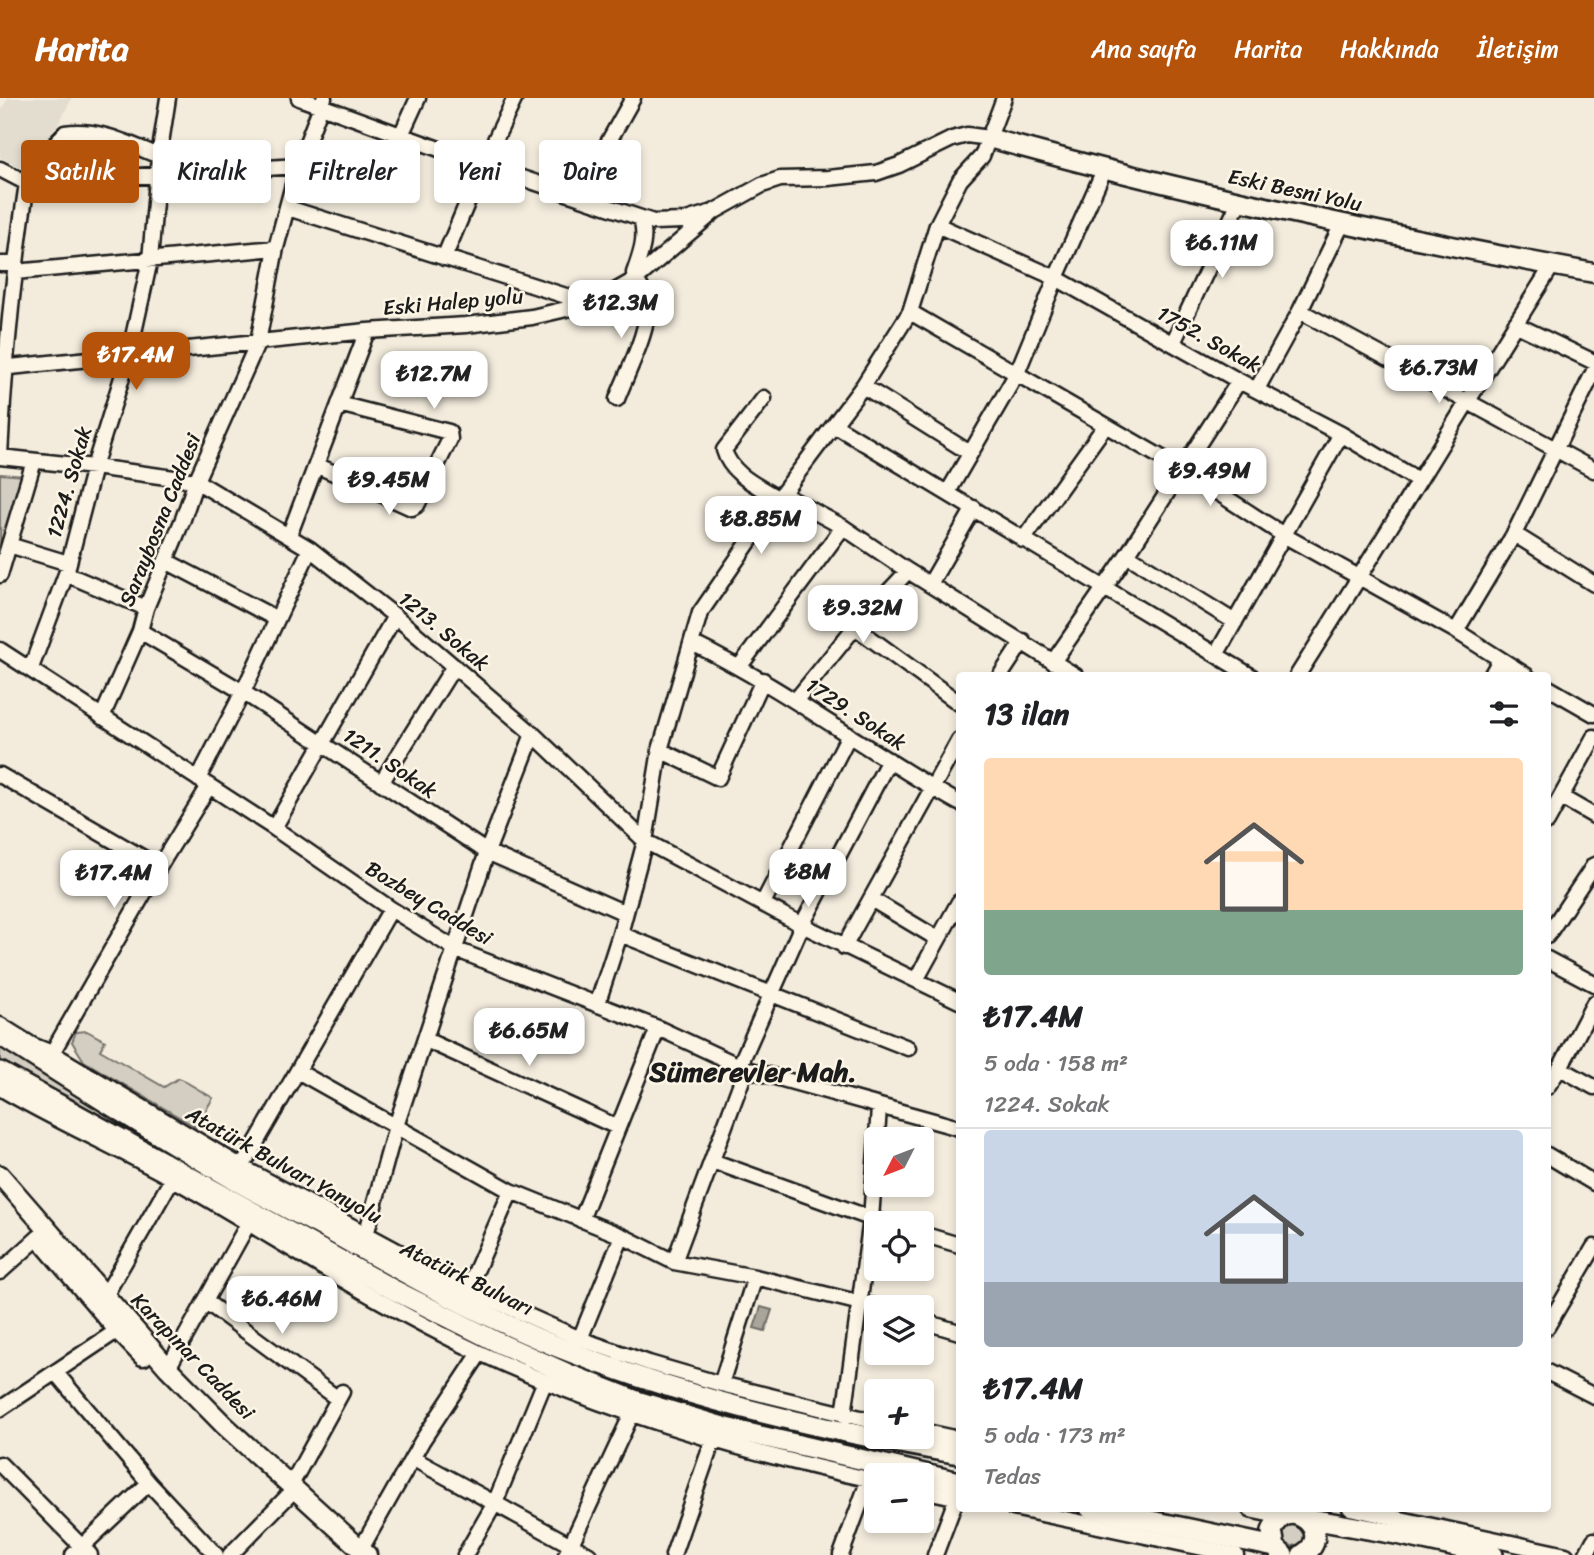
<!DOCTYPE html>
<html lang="tr">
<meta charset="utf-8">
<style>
body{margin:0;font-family:Sriracha,sans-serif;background:#f2f2f2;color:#202124;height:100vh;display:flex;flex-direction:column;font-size:26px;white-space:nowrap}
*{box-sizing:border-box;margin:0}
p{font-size:23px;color:#757577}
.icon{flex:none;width:38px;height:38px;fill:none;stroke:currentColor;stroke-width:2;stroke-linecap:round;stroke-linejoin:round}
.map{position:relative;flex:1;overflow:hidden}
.sheet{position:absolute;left:956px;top:574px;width:595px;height:840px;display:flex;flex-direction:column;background:#fff;border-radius:7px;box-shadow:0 4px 10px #0003}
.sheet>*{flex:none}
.banner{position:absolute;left:21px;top:42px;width:665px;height:63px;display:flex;gap:14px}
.needle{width:46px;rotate:228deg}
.buttons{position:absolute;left:864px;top:1029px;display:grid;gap:14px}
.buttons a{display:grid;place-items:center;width:70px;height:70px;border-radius:7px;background:#fff;box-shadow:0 4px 10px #0003;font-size:35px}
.price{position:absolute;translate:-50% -60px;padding:0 16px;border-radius:14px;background:#fff;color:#222;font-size:23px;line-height:46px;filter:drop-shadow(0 2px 4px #0008)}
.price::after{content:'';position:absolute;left:50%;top:42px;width:21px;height:16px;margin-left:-10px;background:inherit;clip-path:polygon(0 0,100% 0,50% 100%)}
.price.selected{background:#b45309;color:#fff}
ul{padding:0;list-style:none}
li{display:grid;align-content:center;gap:14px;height:371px;padding:0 28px}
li+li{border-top:2px solid #e0e0e0}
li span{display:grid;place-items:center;height:217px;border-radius:7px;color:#555}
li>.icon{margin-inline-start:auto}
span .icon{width:126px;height:126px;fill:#fffc;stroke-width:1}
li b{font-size:30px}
h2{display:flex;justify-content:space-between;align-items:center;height:84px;padding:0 28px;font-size:30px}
.chip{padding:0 24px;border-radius:7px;background:#fff;box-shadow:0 4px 10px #0003;font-size:24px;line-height:63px}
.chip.selected{background:#b45309;color:#fff}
header{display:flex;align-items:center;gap:42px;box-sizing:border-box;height:98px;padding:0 35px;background:#b45309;color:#fff}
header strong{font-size:33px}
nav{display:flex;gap:38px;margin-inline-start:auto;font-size:24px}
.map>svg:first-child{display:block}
.built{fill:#e3ddcf}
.green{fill:#d3cec1;stroke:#78756e;stroke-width:2}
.water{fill:#aaa59b;stroke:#716e68;stroke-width:2}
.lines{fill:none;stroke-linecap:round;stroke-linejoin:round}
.minor-casing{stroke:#1c1c1c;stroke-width:19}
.major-casing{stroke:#1c1c1c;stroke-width:23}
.highway-casing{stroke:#1c1c1c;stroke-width:24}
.minor{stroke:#fcf5e5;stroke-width:14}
.major{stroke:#fcf5e5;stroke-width:18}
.highway{stroke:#fcf5e5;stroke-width:19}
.labels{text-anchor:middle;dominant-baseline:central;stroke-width:5;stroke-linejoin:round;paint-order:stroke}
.street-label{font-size:21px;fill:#1c1c1c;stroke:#fcf5e5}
.district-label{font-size:28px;font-weight:bold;fill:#1c1c1c;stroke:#fcf5e5}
</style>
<header>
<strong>Harita</strong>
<nav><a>Ana sayfa</a><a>Harita</a><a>Hakkında</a><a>İletişim</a></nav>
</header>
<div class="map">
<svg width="1594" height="1457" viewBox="0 0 1594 1457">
<rect width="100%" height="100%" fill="#f3ecdd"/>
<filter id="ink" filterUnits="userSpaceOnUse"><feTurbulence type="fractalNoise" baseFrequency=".0143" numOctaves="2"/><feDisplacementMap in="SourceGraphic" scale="14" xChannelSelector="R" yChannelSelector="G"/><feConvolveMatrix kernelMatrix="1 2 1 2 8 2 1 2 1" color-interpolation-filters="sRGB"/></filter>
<g filter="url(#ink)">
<path class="built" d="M8 0H72L36 70 17 68 0 59V14Z"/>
<path class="green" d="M0 376 25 378 0 453Z
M87 933 105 943 100 952 164 989 179 980 213 1000 196 1029 84 963 72 944 76 934Z
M0 947 161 1048 158 1053 72 1001 0 965Z
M1282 1437a11 11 0 1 1 22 0a11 11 0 1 1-22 0Z"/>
<path class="water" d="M761 1209 772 1212 765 1233 754 1230Z"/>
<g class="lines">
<defs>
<path id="minor" d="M299 0 483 67 653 124 683 123 709 115
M401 37 418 0
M0 71 27 85 298 68
M39 83C40 63 53 49 65 35 98 30 129 46 159 58
M578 98 633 0
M288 110 566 198 575 209
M937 127 1056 180 1239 283 1341 336 1418 382
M444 160 483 67 515 0
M0 166H15
M15 174 276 150
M1300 213 1594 372
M910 214 1183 372 1285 438 1456 533 1527 578
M1515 226 1594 264
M1173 245 1239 104
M0 270 367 233 466 227 532 219 575 209 599 202 636 181 715 113 762 87 780 81 828 80 876 75 899 67 952 41 967 37 989 40
M863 288 970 355
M1257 291 1300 213 1342 126
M764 300 724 352C731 377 758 388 779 401
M617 301C626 276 654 225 646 200 643 191 636 184 634 175 641 155 647 140 641 120
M834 327 1251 578
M0 358C4 266 13 176 27 85
M0 359 94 369 196 383 310 451 395 518 533 636 645 743 802 827 959 903
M316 367 412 410 417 407 450 341 449 334 339 306
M948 394 1017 275 1056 180 1104 72
M782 396 843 429 908 473 1076 578
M1514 436 1594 486
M289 438 367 233
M1023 442 1105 328
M9 447 68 465
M1127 457 1235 524
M166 463 277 521
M66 476 146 510
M0 477 34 363
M930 486 974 410
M855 529 959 605
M140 533 243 594 487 754 625 815
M1456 533 1514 436 1594 273
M692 545C786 591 868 654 959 705
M0 552 274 730 391 811 457 852 658 930 746 971 959 1030
M1216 557 1341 336
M1053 564 1127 457 1239 283
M740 568 843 429
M31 570 66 476 94 369 129 257 150 162 159 58 168 0
M1000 578 1023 543
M1297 578C1384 442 1466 304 1552 168
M1491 578 1500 562
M1547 589 1594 616
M796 602 855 529 908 473
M102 619 140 533 146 510 183 421 196 383 258 244 276 150 298 68 324 0
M660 652 718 680 763 582
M0 677 159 769
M198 681 243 594 310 451
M381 685 454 568
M1561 699 1594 718
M1547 724 1594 639
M274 730 395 518
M871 801 938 841
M763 805 849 637
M620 836 908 950
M1547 838 1594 767
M844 849 959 642
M1547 861 1594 886
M916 882 959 804
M597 907 620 836 645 743 660 652 700 515 782 396 863 288 910 214 937 127 960 82 982 58 1004 0
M0 927 32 947 52 955 242 1069 468 1191 580 1241 649 1265 721 1286 877 1324
M426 942 617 1029
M52 955 159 769 209 688
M739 969 802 827 889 662
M1560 970 1594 989
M299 974 511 1093 622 1138 674 1164 755 1179 877 1209
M1547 989 1560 970 1594 905
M0 990C56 1023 116 1049 173 1081 275 1139 374 1205 480 1255 606 1314 741 1354 877 1383
M1547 1057 1594 1085
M712 1063 884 1125
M242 1069 391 811
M581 1122 658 930
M922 1136 959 1147
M366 1137 396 1028 487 754 533 636
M674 1164 746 971
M0 1174 39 1139
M468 1191 511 1093
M105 1198 172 1081
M205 1203 338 1301
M922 1223 959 1234
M1547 1229 1594 1149
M580 1241 622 1138
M168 1270 249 1124
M1547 1274 1594 1298
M56 1275 149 1385 216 1457
M721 1286 755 1179
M0 1311 118 1232
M844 1317 871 1121 879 1010
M922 1333 959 1341
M412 1360 589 1457
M0 1366 90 1457
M291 1387 342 1294
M922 1392 959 1400
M1013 1410 1236 1457
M1350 1410 1566 1457
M361 1451 422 1343 480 1255
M73 1457 149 1385
M230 1457 289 1397
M465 1457 495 1405 545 1283
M566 1457 635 1309
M673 1457 713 1342
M841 1457 872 1373
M935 1457 957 1399
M1586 1457 1594 1442"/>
<path id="major" d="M989 40C1189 96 1391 138 1594 175
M0 1077 168 1270 223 1326 367 1457
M41 1142 118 1232 143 1258"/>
<path id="highway" d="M0 937C78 987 155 1036 235 1082 263 1098 291 1112 319 1127 402 1174 486 1221 575 1256 698 1304 829 1333 959 1356
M0 974 394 1192 499 1245 566 1275 637 1303 730 1331 959 1384
M1090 1410 1275 1449
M1252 1410 1286 1417
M1305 1420 1401 1437 1493 1457
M1283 1457 1275 1449 1272 1433C1288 1392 1338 1437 1302 1457"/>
</defs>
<use href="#minor" class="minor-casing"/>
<use href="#major" class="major-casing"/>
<use href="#highway" class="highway-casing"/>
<use href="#minor" class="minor"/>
<use href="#major" class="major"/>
<use href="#highway" class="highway"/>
</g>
</g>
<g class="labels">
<g class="street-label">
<text transform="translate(1295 92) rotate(12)">Eski Besni Yolu</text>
<text transform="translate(453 204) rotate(-5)">Eski Halep yolu</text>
<text transform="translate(1209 241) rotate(29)">1752. Sokak</text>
<text transform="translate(69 384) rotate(-74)">1224. Sokak</text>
<text transform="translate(160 422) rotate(-68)">Saraybosna Caddesi</text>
<text transform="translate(444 533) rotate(40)">1213. Sokak</text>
<text transform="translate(856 616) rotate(33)">1729. Sokak</text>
<text transform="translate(390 665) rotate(34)">1211. Sokak</text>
<text transform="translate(429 805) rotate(31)">Bozbey Caddesi</text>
<text transform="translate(284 1067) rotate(29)">Atatürk Bulvarı Yanyolu</text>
<text transform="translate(467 1180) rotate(26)">Atatürk Bulvarı</text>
<text transform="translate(193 1258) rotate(46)">Karapınar Caddesi</text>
</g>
<g class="district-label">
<text x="753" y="973">Sümerevler Mah.</text>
</g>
</g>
</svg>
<div class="buttons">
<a><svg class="needle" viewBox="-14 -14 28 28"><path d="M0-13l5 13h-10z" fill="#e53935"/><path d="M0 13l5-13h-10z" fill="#757577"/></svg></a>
<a><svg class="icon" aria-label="locate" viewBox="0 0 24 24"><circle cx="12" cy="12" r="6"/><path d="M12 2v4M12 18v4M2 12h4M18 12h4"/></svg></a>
<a><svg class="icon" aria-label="layers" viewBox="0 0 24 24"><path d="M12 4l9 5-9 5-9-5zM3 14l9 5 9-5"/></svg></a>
<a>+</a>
<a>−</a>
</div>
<b class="price" style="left:1222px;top:182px">₺6.11M</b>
<b class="price" style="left:621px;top:242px">₺12.3M</b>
<b class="price selected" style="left:136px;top:294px">₺17.4M</b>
<b class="price" style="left:1439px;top:307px">₺6.73M</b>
<b class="price" style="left:434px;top:313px">₺12.7M</b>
<b class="price" style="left:1210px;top:410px">₺9.49M</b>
<b class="price" style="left:389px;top:419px">₺9.45M</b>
<b class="price" style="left:761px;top:458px">₺8.85M</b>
<b class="price" style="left:863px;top:547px">₺9.32M</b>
<b class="price" style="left:808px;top:811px">₺8M</b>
<b class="price" style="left:114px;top:812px">₺17.4M</b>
<b class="price" style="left:529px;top:970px">₺6.65M</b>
<b class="price" style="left:282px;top:1238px">₺6.46M</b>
<div class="banner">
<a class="chip selected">Satılık</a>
<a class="chip">Kiralık</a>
<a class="chip">Filtreler</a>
<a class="chip">Yeni</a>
<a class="chip">Daire</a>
</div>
<section class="sheet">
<h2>13 ilan<svg class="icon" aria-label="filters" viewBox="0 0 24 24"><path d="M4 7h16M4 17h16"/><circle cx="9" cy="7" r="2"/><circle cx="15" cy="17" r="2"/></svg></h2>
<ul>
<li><span style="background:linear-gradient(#ffd9b3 70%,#7fa58c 0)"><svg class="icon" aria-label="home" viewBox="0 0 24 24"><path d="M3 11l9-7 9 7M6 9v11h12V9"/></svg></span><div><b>₺17.4M</b><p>5 oda · 158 m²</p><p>1224. Sokak</p></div></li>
<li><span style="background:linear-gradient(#c9d6e8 70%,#9aa5b1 0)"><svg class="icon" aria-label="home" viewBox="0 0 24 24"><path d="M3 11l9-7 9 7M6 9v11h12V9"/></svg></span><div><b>₺17.4M</b><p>5 oda · 173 m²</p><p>Tedas</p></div></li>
</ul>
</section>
</div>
